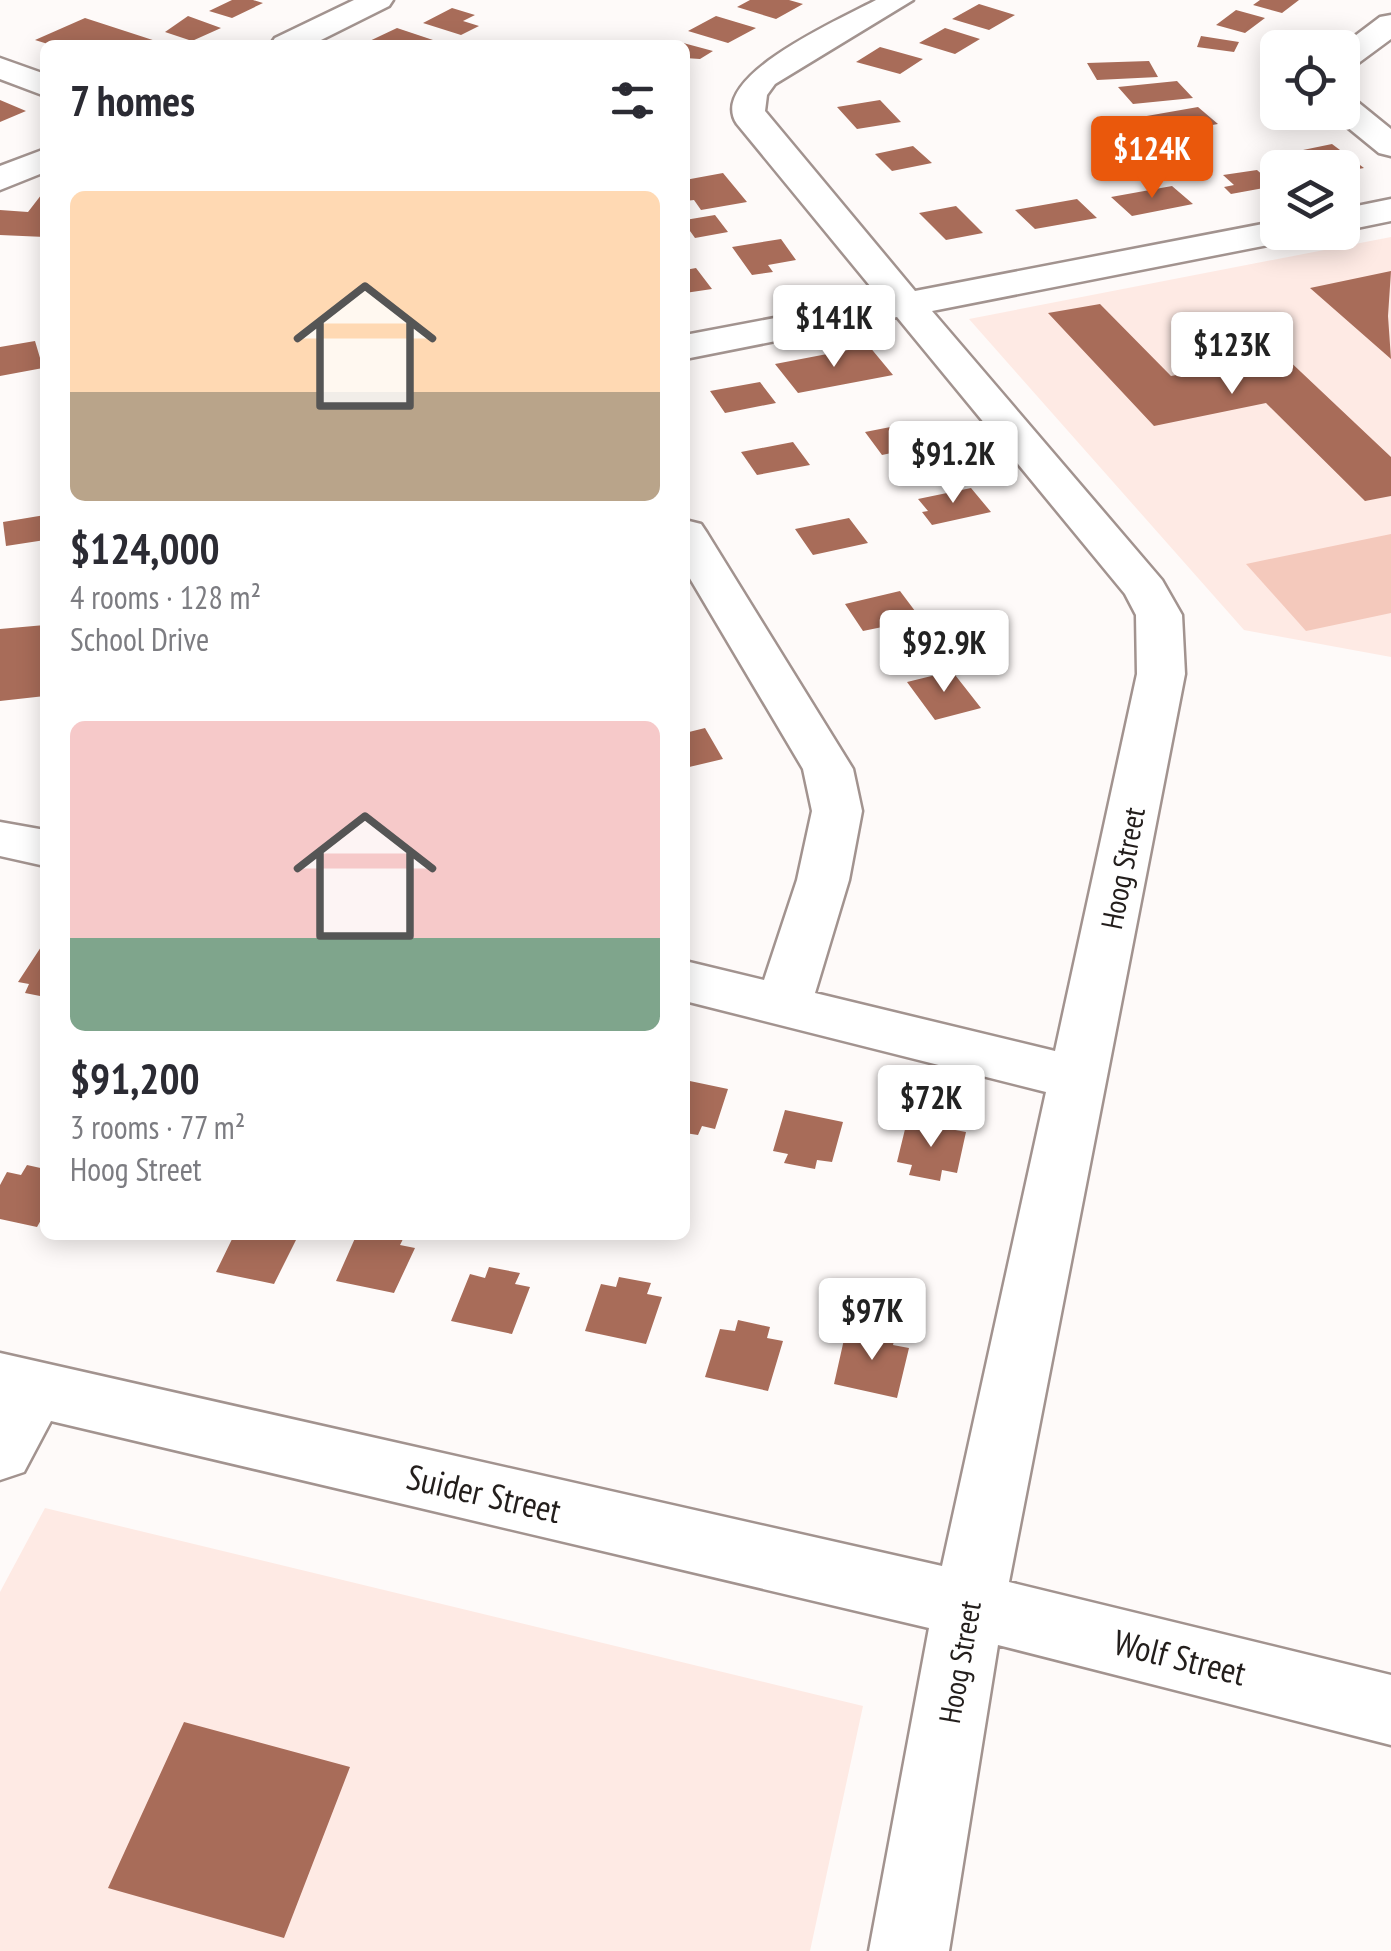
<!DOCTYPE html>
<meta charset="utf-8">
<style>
body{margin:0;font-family:"PT Sans Narrow",sans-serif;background:#f2f2f3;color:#2b2b33;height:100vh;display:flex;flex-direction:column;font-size:38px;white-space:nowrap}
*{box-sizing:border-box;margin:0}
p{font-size:32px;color:#7c7c81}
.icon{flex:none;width:55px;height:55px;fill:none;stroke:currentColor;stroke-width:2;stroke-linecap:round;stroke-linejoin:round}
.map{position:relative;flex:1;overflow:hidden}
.sheet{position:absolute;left:40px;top:40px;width:650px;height:1200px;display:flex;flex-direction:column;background:#fff;border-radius:15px;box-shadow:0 5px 25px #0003}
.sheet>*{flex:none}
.controls{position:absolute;left:1260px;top:30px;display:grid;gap:20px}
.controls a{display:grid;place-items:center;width:100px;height:100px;border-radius:15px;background:#fff;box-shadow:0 5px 25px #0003;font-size:50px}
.price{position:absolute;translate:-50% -85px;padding:0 22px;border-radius:10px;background:#fff;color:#222;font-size:32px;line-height:65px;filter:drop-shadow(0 2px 5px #0008)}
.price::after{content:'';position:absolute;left:50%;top:60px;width:30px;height:22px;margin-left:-15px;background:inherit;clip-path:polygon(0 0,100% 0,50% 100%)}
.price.current{background:#ea580c;color:#fff}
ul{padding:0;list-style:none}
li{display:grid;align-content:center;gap:20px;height:530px;padding:0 30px}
li span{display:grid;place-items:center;height:310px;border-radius:15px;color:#555}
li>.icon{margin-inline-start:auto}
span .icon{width:180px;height:180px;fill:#fffc;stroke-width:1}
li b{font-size:42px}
h2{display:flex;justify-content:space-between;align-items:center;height:120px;padding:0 30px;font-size:42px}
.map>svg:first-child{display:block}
.built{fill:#feeae4}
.green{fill:#f4c9bc}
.building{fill:#a86c59}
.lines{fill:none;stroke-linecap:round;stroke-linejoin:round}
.minor-casing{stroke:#a2938f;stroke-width:5}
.minor{fill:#fff;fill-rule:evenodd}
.labels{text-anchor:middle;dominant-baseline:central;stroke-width:8;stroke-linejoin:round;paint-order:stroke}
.street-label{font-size:30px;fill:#231e1c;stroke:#fff}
.near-street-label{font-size:35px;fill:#231e1c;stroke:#fff}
</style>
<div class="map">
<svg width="1391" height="1951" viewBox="0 0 1391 1951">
<rect width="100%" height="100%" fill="#fefaf9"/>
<path class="built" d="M1391 237V657L1244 630 969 319Z
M45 1508 863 1706 810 1951H0V1592Z"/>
<path class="green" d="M1391 534V613L1306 631 1246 564Z"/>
<path class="building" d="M232 0H253L263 3 232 18 209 11Z
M750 0H789L803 4 776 19 737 7Z
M1260 0H1299L1282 13 1253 5Z
M979 4 1015 15 989 30 952 19Z
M452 8 475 15 463 21 479 26 461 35 423 23Z
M1236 10 1265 18 1245 33 1216 25Z
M188 16 221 28 192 41 165 32Z
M716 16 756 28 728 43 688 31Z
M85 18 165 44V45H51L35 40Z
M397 28 433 40 423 45H361Z
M945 28 980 39 955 54 919 43Z
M1201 36 1239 42 1234 52 1197 47Z
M677 41 687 44 713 51 700 59 685 58V45H670Z
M880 47 923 59 900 74 856 62Z
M1149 61 1158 77 1097 80 1087 63Z
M1177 81 1193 98 1133 104 1118 87Z
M0 100 26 111 0 122Z
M880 100 901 122 857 129 837 107Z
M1198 107 1218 124 1161 134 1141 117Z
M1332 144 1364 168 1342 172V168H1290L1274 156Z
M913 146 932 163 892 171 875 154Z
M1257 170 1275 186 1231 194 1224 187 1234 185 1223 175Z
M723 173 747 202 701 210 694 200 685 201V180Z
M1172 186 1193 204 1132 216 1111 197Z
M45 190V237L0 235V210L28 212Z
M1077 199 1097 218 1035 229 1015 210Z
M956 206 983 233 946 240 919 213Z
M715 215 728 232 695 238 685 224V220Z
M781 239 796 260 768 265 773 272 752 275 732 247Z
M696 268 712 289 685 293V270Z
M1391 271 1388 316 1391 359 1310 288Z
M1100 304 1171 376 1283 355 1391 457V496L1365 501 1266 403 1154 426 1048 313Z
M35 341 43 368 0 376V347Z
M869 346 893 375 798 393 775 364Z
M760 382 776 403 725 413 710 391Z
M916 422 934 444 882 455 865 432Z
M793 442 810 465 757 475 741 452Z
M971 488 991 512 932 525 922 512 928 511 918 499Z
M45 515V540L6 546 3 522Z
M849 518 868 543 813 555 795 529Z
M900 591 921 619 863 631 845 604Z
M45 625V696L0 701V629Z
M952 671 981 708 935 720 907 682Z
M705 728 723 759 685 768V733Z
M41 947 45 948V997L25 993 29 984 18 982Z
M685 1080 728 1089 715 1129 702 1126 698 1135 685 1133Z
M785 1110 843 1122 832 1162 817 1160 815 1169 784 1163 788 1154 773 1151Z
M907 1121 966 1132 957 1173 942 1170 940 1181 909 1175 912 1165 897 1162Z
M27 1165 45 1169V1213L37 1227 0 1219V1185L7 1172 21 1175Z
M234 1235H282L296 1240 274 1284 216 1272Z
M372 1235H405L400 1245 415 1248 394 1293 336 1281 356 1236 370 1239Z
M489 1267 520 1273 515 1284 530 1287 512 1334 451 1321 470 1274 485 1278Z
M619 1277 651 1283 647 1294 662 1297 646 1344 585 1331 601 1284 616 1287Z
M738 1320 770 1327 767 1338 783 1341 768 1391 705 1377 720 1329 735 1331Z
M864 1327 896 1334 893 1345 909 1348 897 1398 834 1384 845 1335 861 1338Z
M184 1722 350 1767 284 1938 108 1888Z"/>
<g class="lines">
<defs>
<path id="minor" d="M354 0H393L389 6 311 45H270L275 38Z
M876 0H913L775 84 767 95 765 111 915 291 1278 221V232H1296L1291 240 1278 243 932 311 1162 580 1182 615 1185 674 1009 1582 1391 1675V1745L998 1645 949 1951H869L929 1628 51 1421 24 1472 0 1480V1353L942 1566 1046 1092 685 1001V961L764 980 797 880 812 811 803 769 685 570V520L701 524 707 533 853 769 862 811 849 880 815 993 1055 1051 1137 674 1136 615 1125 594 897 317 685 359V335L880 298 737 124C705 77 843 18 876 0Z
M1391 15V39L1353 67 1342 69V48H1339L1380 17Z
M0 58 45 74V96L0 79Z
M1342 96 1354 99 1391 129V156L1379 153 1330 113 1342 112Z
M45 149V172L0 190V166Z
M1391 199V221L1342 231V209Z
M0 822 45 830V866L0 856Z"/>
</defs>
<use href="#minor" class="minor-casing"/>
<use href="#minor" class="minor"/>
</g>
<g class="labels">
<g class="street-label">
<text transform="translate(1122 868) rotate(-79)">Hoog Street</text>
<text transform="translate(959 1662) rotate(-80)">Hoog Street</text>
</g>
<g class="near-street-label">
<text transform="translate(484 1493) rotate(13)">Suider Street</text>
<text transform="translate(1180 1657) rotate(14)">Wolf Street</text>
</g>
</g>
</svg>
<div class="controls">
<a><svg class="icon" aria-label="locate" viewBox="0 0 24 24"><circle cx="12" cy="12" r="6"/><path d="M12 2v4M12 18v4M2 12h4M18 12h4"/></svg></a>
<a><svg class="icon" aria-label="layers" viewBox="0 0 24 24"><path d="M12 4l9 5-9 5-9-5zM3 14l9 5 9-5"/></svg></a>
</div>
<b class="price current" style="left:1152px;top:201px">$124K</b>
<b class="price" style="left:834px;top:370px">$141K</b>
<b class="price" style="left:1232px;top:397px">$123K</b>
<b class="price" style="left:953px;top:506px">$91.2K</b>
<b class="price" style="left:944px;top:695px">$92.9K</b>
<b class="price" style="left:931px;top:1150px">$72K</b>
<b class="price" style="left:872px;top:1363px">$97K</b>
<section class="sheet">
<h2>7 homes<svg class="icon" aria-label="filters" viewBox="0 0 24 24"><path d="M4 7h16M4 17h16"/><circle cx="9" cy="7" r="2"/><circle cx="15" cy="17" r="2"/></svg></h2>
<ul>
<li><span style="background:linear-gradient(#ffd9b3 65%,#b9a48a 0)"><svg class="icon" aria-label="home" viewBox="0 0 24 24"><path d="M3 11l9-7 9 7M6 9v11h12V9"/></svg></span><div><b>$124,000</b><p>4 rooms · 128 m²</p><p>School Drive</p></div></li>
<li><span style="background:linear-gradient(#f6c9c9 70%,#7fa58c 0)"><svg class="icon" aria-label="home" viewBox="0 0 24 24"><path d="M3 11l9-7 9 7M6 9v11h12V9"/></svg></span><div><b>$91,200</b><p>3 rooms · 77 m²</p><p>Hoog Street</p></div></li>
</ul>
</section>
</div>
